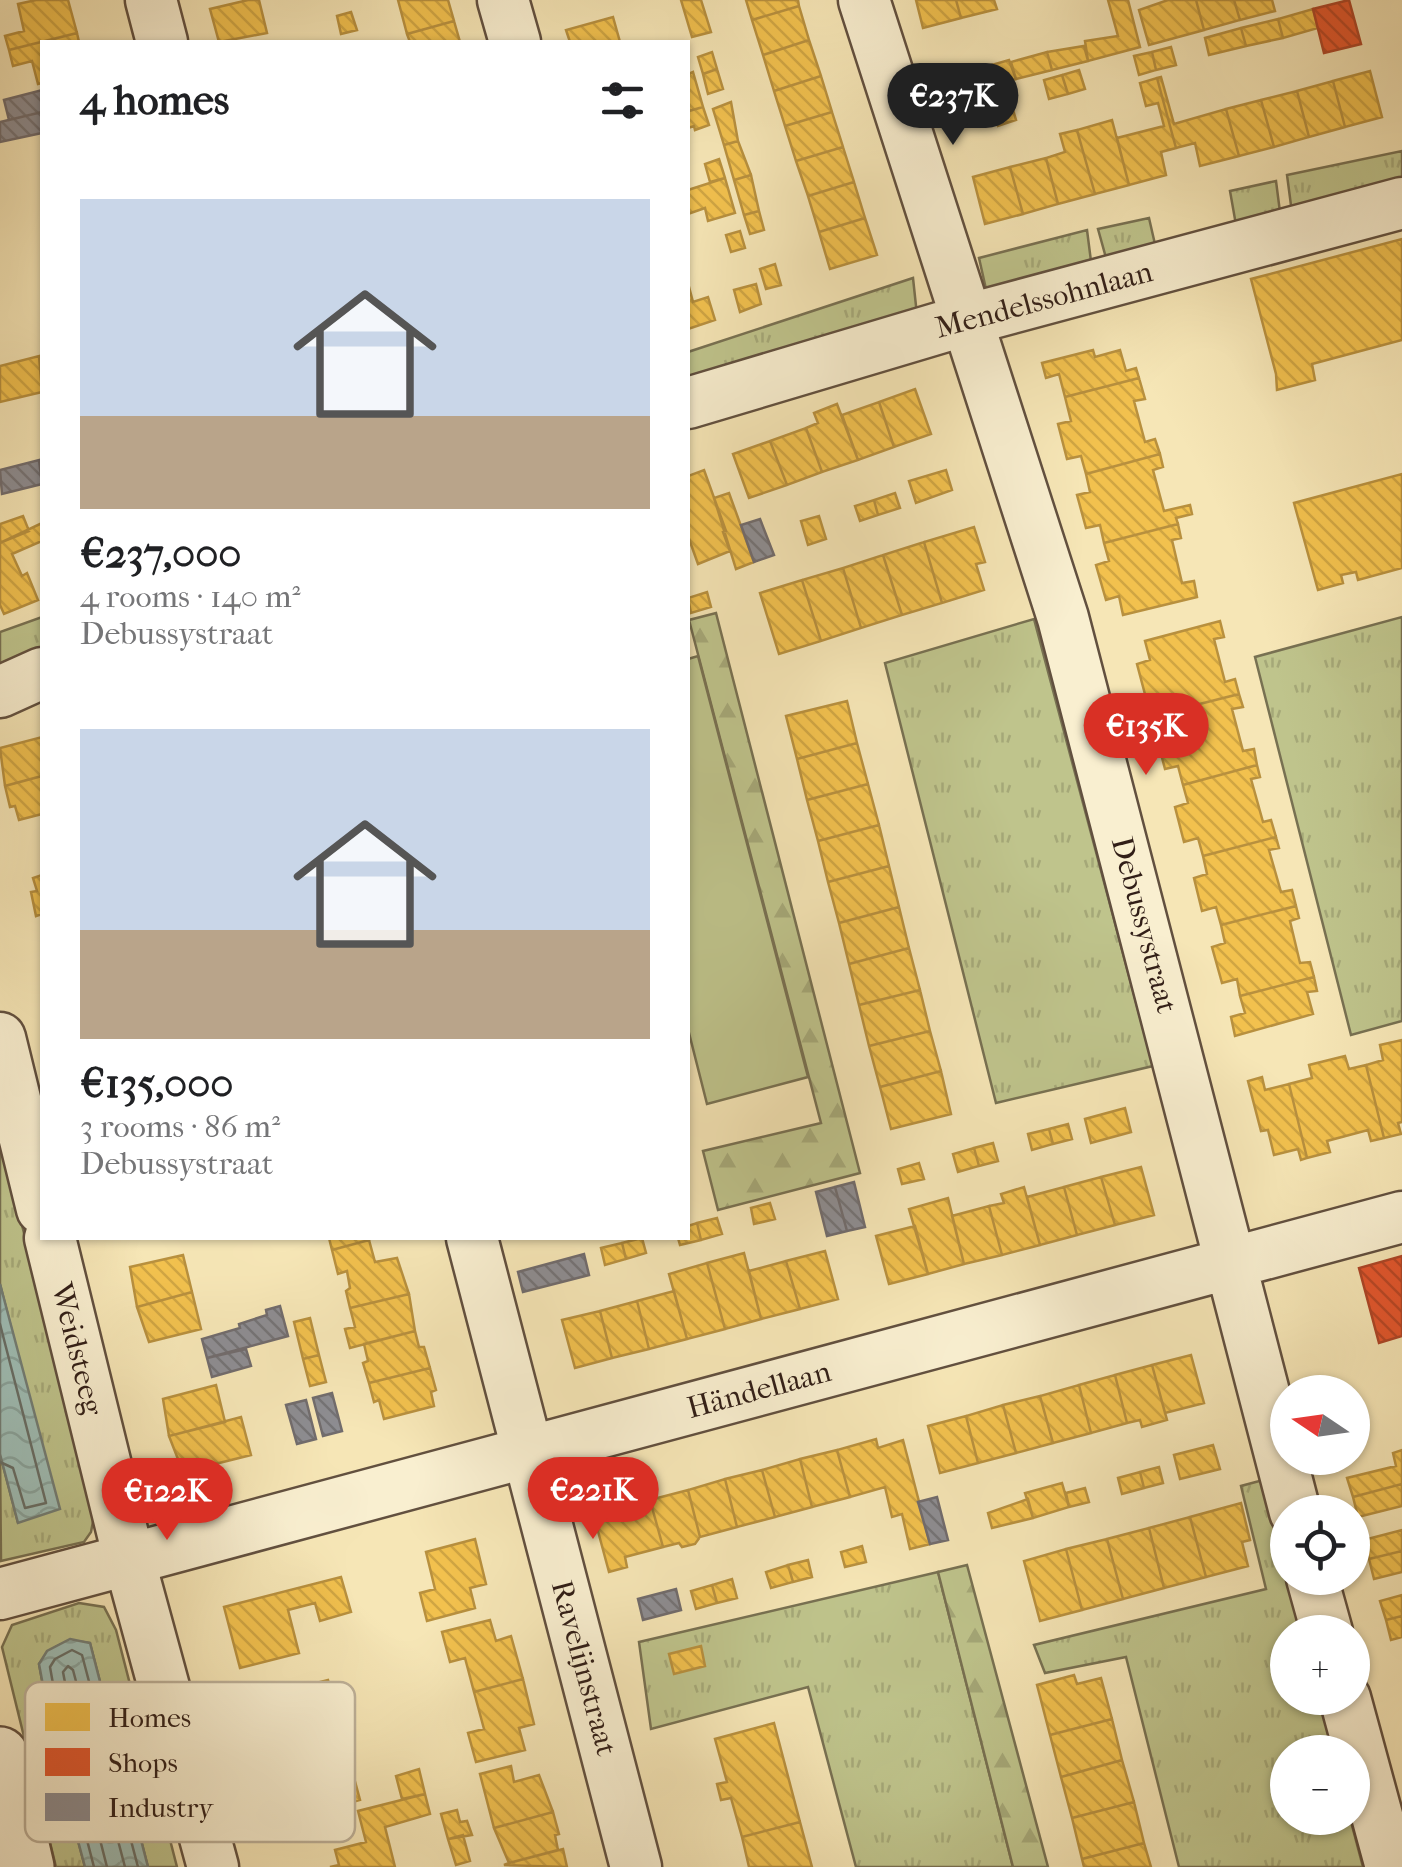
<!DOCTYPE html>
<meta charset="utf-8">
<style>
body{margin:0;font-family:"IM FELL French Canon",serif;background:#f2f2f2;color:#202124;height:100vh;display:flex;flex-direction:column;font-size:38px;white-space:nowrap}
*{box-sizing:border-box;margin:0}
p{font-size:32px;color:#757577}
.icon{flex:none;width:55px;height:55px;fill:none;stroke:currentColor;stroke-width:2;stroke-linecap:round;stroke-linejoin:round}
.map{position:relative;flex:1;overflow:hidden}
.side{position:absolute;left:40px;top:40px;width:650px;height:1200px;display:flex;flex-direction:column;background:#fff;border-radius:0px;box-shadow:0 2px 8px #0004}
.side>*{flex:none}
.needle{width:65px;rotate:283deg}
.fabs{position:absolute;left:1270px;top:1375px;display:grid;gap:20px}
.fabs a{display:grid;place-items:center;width:100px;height:100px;border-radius:50%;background:#fff;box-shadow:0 2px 8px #0004;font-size:50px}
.price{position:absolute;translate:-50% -85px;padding:0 22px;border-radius:35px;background:#d93025;color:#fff;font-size:32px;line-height:65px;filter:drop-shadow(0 2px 5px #0008)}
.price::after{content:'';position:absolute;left:50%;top:60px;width:30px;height:22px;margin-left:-15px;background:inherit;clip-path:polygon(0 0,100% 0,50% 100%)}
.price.selected{background:#222;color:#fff}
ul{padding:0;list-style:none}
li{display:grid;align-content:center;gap:20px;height:530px;padding:0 40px}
li span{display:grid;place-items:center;height:310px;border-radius:0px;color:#555}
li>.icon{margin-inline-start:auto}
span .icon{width:180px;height:180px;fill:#fffc;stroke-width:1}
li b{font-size:42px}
h2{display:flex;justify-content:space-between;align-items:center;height:120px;padding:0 40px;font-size:42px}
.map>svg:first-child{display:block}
.grass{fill:url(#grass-tufts);stroke:#787152;stroke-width:2.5}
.forest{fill:url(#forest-firs);stroke:#787152;stroke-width:2.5}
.park{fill:#bfc48c;stroke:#787152;stroke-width:2.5}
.water{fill:url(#water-waves);stroke:#737e76;stroke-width:2.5}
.homes{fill:url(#homes-back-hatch);stroke:#b8903e;stroke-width:2.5}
.shops{fill:url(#shops-back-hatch);stroke:#ae4627;stroke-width:2.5}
.industry{fill:url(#industry-back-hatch);stroke:#716c6d;stroke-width:2.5}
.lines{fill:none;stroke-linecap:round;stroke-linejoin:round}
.shore{stroke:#686e66;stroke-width:2.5}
.minor-casing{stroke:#62503f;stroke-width:55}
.tertiary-casing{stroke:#62503f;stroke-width:60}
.minor{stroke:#f9efd0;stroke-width:50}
.tertiary{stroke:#f9efd0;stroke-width:55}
.labels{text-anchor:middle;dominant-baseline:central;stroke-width:10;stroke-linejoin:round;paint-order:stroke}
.street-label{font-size:30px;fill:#311e17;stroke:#f9efd0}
.key{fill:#f9efd0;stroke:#bdb098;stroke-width:2.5}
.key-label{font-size:28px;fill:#311e17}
</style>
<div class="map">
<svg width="1402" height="1867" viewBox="0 0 1402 1867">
<defs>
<pattern id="grass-tufts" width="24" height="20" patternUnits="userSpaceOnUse" patternTransform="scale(2.5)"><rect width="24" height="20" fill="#bfc48c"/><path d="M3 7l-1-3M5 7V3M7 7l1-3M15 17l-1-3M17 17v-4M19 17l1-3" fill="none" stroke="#a5a878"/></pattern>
<pattern id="forest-firs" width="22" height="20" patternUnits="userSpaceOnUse" patternTransform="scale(2.5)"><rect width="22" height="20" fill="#bfc48c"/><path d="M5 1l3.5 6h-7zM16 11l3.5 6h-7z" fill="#a5a878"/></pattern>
<pattern id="water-waves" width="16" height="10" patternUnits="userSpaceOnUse" patternTransform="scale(2.5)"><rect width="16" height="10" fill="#9fbeb6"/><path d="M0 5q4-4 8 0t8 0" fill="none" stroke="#89a39c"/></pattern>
<pattern id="homes-back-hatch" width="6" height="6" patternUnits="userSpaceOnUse" patternTransform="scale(2.5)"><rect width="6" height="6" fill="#f2c14e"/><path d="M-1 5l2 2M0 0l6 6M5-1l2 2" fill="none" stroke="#d0a543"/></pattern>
<pattern id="shops-back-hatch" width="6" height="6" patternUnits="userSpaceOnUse" patternTransform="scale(2.5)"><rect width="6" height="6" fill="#e4572e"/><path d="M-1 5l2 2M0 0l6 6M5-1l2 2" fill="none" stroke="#b94726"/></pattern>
<pattern id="industry-back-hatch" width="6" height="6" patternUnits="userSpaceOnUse" patternTransform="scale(2.5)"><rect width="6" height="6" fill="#8d8d92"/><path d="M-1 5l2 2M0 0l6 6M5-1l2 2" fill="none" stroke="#747376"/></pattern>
</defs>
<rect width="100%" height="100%" fill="#f6e6b6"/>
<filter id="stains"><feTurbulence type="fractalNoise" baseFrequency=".002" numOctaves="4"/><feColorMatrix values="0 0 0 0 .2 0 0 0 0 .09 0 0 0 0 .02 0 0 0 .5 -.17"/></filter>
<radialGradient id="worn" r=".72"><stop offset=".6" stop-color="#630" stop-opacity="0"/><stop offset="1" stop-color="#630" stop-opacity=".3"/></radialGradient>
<path class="grass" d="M1402 151V184L1292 213 1287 175Z
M1276 181 1280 212 1236 225 1230 191Z
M1149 218 1157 253 1108 265 1098 229Z
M1087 230 1092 269 988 298 979 258Z
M913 278 917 315 688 389V352Z
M42 617V656L0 672V632Z
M1402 617V1021L1351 1035 1255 657Z
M1034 619 1153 1066 996 1103 885 663Z
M0 1139 95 1511 91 1532 84 1542 1 1561 0 1454 18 1523 22 1371 0 1284Z
M1263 1480 1302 1632H1288V1698H1319L1334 1752H1288V1818H1350L1363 1867H1179L1126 1657 1045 1673 1034 1645 1266 1589 1241 1486Z
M938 1572 1013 1867H856L808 1687 651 1729 639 1642Z
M79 1603 104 1607 116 1630 177 1867H148L90 1643C67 1639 52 1644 39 1664L58 1766 85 1867H56L2 1647 12 1625Z"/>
<path class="forest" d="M716 613 860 1173 718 1210 703 1151 821 1123 689 620Z
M967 1565 1048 1867H1013L938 1572Z"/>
<path class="park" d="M698 656 808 1077 707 1104 688 1029V659Z"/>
<path class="water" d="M0 1284 60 1509 18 1523 0 1454Z
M70 1639 90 1643 148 1867H85L58 1766 39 1664 47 1651Z"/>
<path class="homes" d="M36 0H68L77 33 9 50 5 36 24 31 18 4Z
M248 0H259L267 33 219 42 210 9Z
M398 0H448L454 21 407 34Z
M681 0H701L711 32 692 37Z
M746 0H798L799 6 752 20Z
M916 0H956L961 18 923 28Z
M956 0H994L997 9 961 18Z
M1108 0H1128L1140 47 1088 61 1085 41 1118 36Z
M1168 0H1196L1204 30 1149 45 1139 10Z
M1196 0H1234L1240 20 1204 30Z
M1234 0H1272L1275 11 1240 20Z
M799 6 809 40 763 55 752 20Z
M1313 9 1318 28 1283 38 1278 19Z
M351 12 357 30 341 34 337 16Z
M613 17 620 42H570L566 30Z
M1278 19 1283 38 1246 46 1241 28Z
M454 21 460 42H410L407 34Z
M1241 28 1246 46 1209 55 1205 38Z
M77 33 79 42H42V83L38 84 32 61 13 66 9 50Z
M809 40 821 76 774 91 763 55Z
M1084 46 1088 61 1052 70 1047 52Z
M1171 47 1176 65 1156 70 1152 52Z
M712 52 717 69 703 74 698 57Z
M1047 52 1052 70 1016 79 1011 62Z
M1152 52 1156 70 1139 75 1134 56Z
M1009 60 1016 79 979 88 974 70Z
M717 69 723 89 708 94 703 74Z
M974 70 979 88 929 102 925 84Z
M1079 70 1085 89 1068 94 1062 75Z
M1370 71 1382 117 1345 127 1333 81Z
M693 72 703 107 689 111 688 74Z
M1062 75 1068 94 1049 99 1044 80Z
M821 76 832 112 785 126 774 91Z
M1161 77 1174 124 1226 109 1239 156 1200 166 1195 143 1176 148 1157 78Z
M1157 78 1176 148 1161 152 1166 175 1129 185 1117 138 1164 126 1158 103 1146 106 1140 83Z
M1333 81 1345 127 1309 137 1297 91Z
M1007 89 1016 120 998 126 990 93Z
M1297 91 1309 137 1274 147 1261 100Z
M990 93 995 113 953 125 947 105Z
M1261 100 1274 147 1239 156 1226 109Z
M731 102 738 141 724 145 713 109Z
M703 107 709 125 695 130 694 126 688 128 689 111Z
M832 112 843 147 796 161 785 126Z
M1112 120 1129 185 1095 194 1077 130Z
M1077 130 1095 194 1058 204 1046 158 1065 152 1060 134Z
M738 141 751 175 734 180 724 145Z
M843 147 854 182 808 196 796 161Z
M1046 158 1058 204 1023 214 1010 167Z
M719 159 725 178 710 182 705 164Z
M1010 167 1023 214 985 224 973 177Z
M751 175 759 211 744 215 734 180Z
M725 178 735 213 708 221 705 208 688 214V190Z
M854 182 865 218 819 232 808 196Z
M759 211 764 230 750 234 744 215Z
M865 218 877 255 830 269 819 232Z
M740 231 745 248 731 252 726 235Z
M1402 239V340L1312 364 1315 380 1277 390 1276 374 1251 279Z
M775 264 781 285 766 289 760 269Z
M688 283 693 302 708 297 715 320 688 329Z
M756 284 761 304 740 312 734 290Z
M1093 350 1095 357 1120 350 1126 371 1136 368 1139 378 1065 397 1059 374 1046 378 1042 363Z
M39 356 42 392 0 402V366Z
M1139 378 1145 399 1134 401 1145 442 1155 439 1160 454 1086 474 1081 456 1067 459 1058 424 1071 421 1065 397Z
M915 389 931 434 894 447 879 402Z
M879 402 894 447 858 460 842 415Z
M837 404 858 460 822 472 806 428 818 423 814 413Z
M806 428 822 472 787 485 770 441Z
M770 441 787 485 749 498 733 454Z
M1160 454 1163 467 1153 470 1164 511 1190 505 1192 514 1176 518 1178 524 1104 543 1100 525 1086 528 1077 495 1090 492 1086 474Z
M704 470 726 531 723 532 730 551 698 564 688 536V476Z
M946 470 952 490 916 503 909 481Z
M1402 474V568L1358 580 1356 572 1341 575 1343 583 1318 590 1294 503Z
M729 493 754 562 736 569 714 498Z
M895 493 900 508 878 515 874 500Z
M874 500 878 515 860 521 855 506Z
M23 516 29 531 0 543V524Z
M819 516 826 539 808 545 801 521Z
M42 523V541L12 554 22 576 27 573 38 600 4 614 0 605V543Z
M1178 524 1181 538 1172 540 1182 583 1194 581 1197 597 1123 615 1119 596 1106 600 1096 565 1109 561 1104 543Z
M974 527 985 562 976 564 984 590 942 603 924 542Z
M924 542 942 603 902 615 883 555Z
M883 555 902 615 861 628 843 568Z
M843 568 861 628 821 641 802 580Z
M802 580 821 641 779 654 760 593Z
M707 592 711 607 691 613 688 598Z
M1220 621 1224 637 1214 639 1225 682 1235 679 1239 694 1164 713 1159 695 1146 698 1137 664 1150 660 1145 641Z
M1239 694 1243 707 1232 709 1243 751 1254 749 1257 765 1183 785 1178 766 1165 769 1156 735 1169 732 1164 713Z
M847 701 857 743 797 759 786 716Z
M42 737V776L5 786 0 748Z
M857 743 868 784 807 800 797 759Z
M1257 765 1260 777 1251 779 1263 822 1271 820 1276 837 1203 856 1198 838 1184 842 1175 807 1188 803 1183 785Z
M42 776V814L19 820 15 806 10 807 5 786Z
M868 784 879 825 818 841 807 800Z
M879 825 889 866 828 882 818 841Z
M1276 837 1279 848 1269 850 1281 892 1292 890 1296 906 1221 925 1216 907 1202 911 1194 878 1207 874 1203 856Z
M889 866 899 907 839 923 828 882Z
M42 875V914L36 916 31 892 37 891 33 878Z
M1296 906 1299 918 1290 921 1300 963 1310 962 1314 977 1240 996 1237 979 1222 983 1212 947 1225 943 1221 925Z
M899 907 909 948 849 964 839 923Z
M909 948 920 990 859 1005 849 964Z
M1314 977 1317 991 1307 992 1313 1014 1235 1036 1231 1017 1245 1013 1240 996Z
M920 990 930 1031 869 1046 859 1005Z
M930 1031 941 1071 880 1087 869 1046Z
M1402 1040V1122L1398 1123 1401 1134 1384 1138 1366 1065 1383 1060 1380 1045Z
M1345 1056 1349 1069 1366 1065 1384 1138 1371 1141 1368 1130 1327 1141 1330 1152 1307 1158 1289 1084 1312 1078 1309 1065Z
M941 1071 951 1114 891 1129 880 1087Z
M1262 1077 1265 1090 1289 1084 1307 1158 1301 1160 1298 1149 1274 1155 1268 1130 1261 1131 1248 1081Z
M1125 1108 1131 1132 1091 1143 1085 1119Z
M1068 1124 1072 1139 1053 1144 1049 1129Z
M1049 1129 1053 1144 1032 1150 1028 1134Z
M993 1143 998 1161 979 1166 974 1148Z
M974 1148 979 1166 958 1172 953 1154Z
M919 1163 924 1179 902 1184 898 1169Z
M1141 1167 1154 1215 1115 1225 1101 1177Z
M1101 1177 1115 1225 1077 1235 1064 1187Z
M1024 1187 1040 1245 1002 1255 989 1206 1004 1203 1001 1194Z
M1064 1187 1077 1235 1040 1245 1027 1197Z
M948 1198 964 1264 928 1274 909 1209Z
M770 1203 775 1219 754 1224 751 1208Z
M989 1206 1002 1255 964 1264 952 1216Z
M717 1218 722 1234 701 1240 697 1223Z
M697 1223 701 1240 680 1245 678 1238H688V1226Z
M915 1226 928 1274 889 1284 876 1236Z
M329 1238H368L369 1240 332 1250Z
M642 1238 646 1253 626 1259 622 1243Z
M369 1240 375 1262 397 1258 409 1294 350 1308 346 1291 350 1288 347 1271 338 1274 332 1250Z
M622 1243 626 1259 605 1265 601 1248Z
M825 1251 838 1299 800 1309 786 1261Z
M744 1253 761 1319 725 1329 707 1263Z
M183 1255 192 1292 137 1307 130 1267Z
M786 1261 800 1309 761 1319 749 1271Z
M707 1263 725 1329 687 1339 669 1274Z
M674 1291 687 1339 649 1349 637 1301Z
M192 1292 201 1329 149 1342 137 1307Z
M409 1294 415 1331 350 1348 345 1329 355 1327 350 1308Z
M637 1301 649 1349 612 1358 600 1311Z
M600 1311 612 1358 575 1368 562 1320Z
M310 1318 319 1355 303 1359 294 1322Z
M415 1331 419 1347H424L430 1368 369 1383 363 1363 368 1361 364 1344Z
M319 1355 326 1382 310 1386 303 1359Z
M1191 1355 1204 1403 1165 1413 1152 1365Z
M1152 1365 1167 1420 1142 1427 1140 1420 1127 1423 1115 1375Z
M430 1368 436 1390 431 1392 434 1406 384 1419 379 1400 374 1402 369 1383Z
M1115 1375 1127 1423 1091 1433 1079 1385Z
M216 1385 225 1422 169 1436 163 1399Z
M1079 1385 1091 1433 1053 1443 1040 1396Z
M1040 1396 1053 1443 1016 1453 1003 1405Z
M1003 1405 1016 1453 978 1463 966 1416Z
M966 1416 978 1463 940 1473 928 1426Z
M241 1417 251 1455 183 1472 169 1436Z
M876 1439 878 1448 903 1440 930 1544 910 1549 902 1514 892 1517 885 1487 850 1497 837 1450Z
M1213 1445 1220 1469 1180 1479 1174 1455Z
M837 1450 850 1497 812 1507 800 1459Z
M1402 1450V1484L1353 1497 1347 1478 1396 1466 1393 1453Z
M800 1459 812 1507 775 1517 762 1470Z
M1159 1467 1163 1483 1144 1488 1140 1472Z
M762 1470 775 1517 737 1527 725 1479Z
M1140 1472 1144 1488 1122 1494 1118 1478Z
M725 1479 737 1527 700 1537 688 1490Z
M1062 1483 1069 1507 1033 1518 1025 1493Z
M1402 1484V1506L1358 1517 1353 1497Z
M1085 1488 1089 1502 1069 1507 1066 1493Z
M688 1490 700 1537 695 1544 682 1547 679 1543 663 1547 650 1500Z
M1028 1499 1033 1518 992 1528 988 1513Z
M650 1500 663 1547 625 1557 627 1567 609 1572 595 1520 613 1516 611 1509Z
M1241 1503 1250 1540 1242 1542 1248 1566 1206 1577 1190 1517Z
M1190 1517 1206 1577 1164 1588 1149 1528Z
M1149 1528 1164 1588 1123 1599 1107 1539Z
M1402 1530V1551L1369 1559 1364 1540Z
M475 1539 486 1584 470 1588 475 1608 427 1621 420 1593 435 1589 426 1552Z
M1107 1539 1123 1599 1082 1610 1066 1549Z
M862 1546 866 1562 845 1567 841 1552Z
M1066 1549 1082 1610 1040 1621 1024 1561Z
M1402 1551V1572L1374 1579 1369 1559Z
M808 1560 812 1577 793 1582 788 1565Z
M788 1565 793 1582 771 1588 766 1572Z
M341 1577 351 1612 320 1621 315 1603 288 1610 299 1653 240 1668 224 1607Z
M732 1579 737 1598 717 1603 712 1585Z
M712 1585 717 1603 696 1609 691 1591Z
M1402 1595V1616L1386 1620 1380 1601Z
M1402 1616V1637L1391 1640 1386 1620Z
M490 1620 496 1641 511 1636 523 1679 474 1692 465 1658 450 1662 442 1632Z
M701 1646 705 1666 674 1674 669 1654Z
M1074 1675 1077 1684 1101 1678 1112 1719 1050 1735 1037 1685Z
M523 1679 534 1724 519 1728 525 1750 476 1762 468 1733 484 1729 474 1692Z
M328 1680 336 1708 315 1714 324 1747 260 1764 248 1723 287 1713 281 1692Z
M1112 1719 1122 1760 1061 1777 1050 1735Z
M774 1723 800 1822 742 1837 731 1798 721 1800 717 1784 727 1782 715 1739Z
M324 1747 332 1780 353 1774 360 1800 314 1813 309 1794 271 1804 260 1764Z
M1122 1760 1134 1802 1072 1818 1061 1777Z
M511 1766 514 1782 539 1775 553 1812 494 1828 480 1774Z
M419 1769 425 1794 402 1799 396 1776Z
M425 1794 430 1814 385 1827 395 1867H330L339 1865 335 1850 366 1842 358 1811Z
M1134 1802 1144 1843 1082 1859 1072 1818Z
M457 1810 460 1822 467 1821 472 1835 448 1839 441 1814Z
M553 1812 559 1834 555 1835 558 1850 509 1863 494 1828Z
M800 1822 812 1867H749L742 1837Z
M463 1835 470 1861 456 1865 448 1839Z
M1144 1843 1151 1867H1084L1082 1859Z
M563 1849 567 1867 504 1865 509 1863Z"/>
<path class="shops" d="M1349 0 1361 44 1324 53 1313 9Z
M1402 1256V1336L1379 1343 1359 1268Z"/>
<path class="industry" d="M42 90V112L9 120 4 100Z
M42 112V133L0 142V122Z
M39 460 42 484 2 494 0 470Z
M760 519 774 555 754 562 741 525Z
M854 1182 865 1227 847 1231 835 1187Z
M835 1187 847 1231 827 1236 816 1192Z
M584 1254 589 1275 523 1292 518 1272Z
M280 1306 288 1336 207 1358 202 1339 240 1328 239 1324 267 1315 266 1310Z
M246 1349 251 1366 212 1377 207 1358Z
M332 1393 342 1431 323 1436 313 1398Z
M306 1400 316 1439 297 1444 286 1405Z
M937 1497 948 1540 930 1544 918 1502Z
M676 1589 681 1610 643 1620 638 1599Z"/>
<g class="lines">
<path class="shore" d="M0 1324 46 1503 25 1508 13 1468 0 1462
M94 1867 67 1763 50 1667 55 1659 72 1650 82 1655 138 1867
M107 1867 80 1761 63 1672 68 1666 73 1670 125 1867"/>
<defs>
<path id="minor" d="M151 0 162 42
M503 0 515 42
M864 0 1063 618 1295 1512
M688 403 966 320 1402 203
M0 692 42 673
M0 1038 42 1209
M50 1238 129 1559 213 1867
M472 1238 636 1867
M1312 1578 1327 1632
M0 1594 1402 1217
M1345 1698 1391 1867"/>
<path id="tertiary" d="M0 1755 26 1867"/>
</defs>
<use href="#minor" class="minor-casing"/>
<use href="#tertiary" class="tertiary-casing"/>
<use href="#minor" class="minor"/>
<use href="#tertiary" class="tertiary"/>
</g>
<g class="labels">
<g class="street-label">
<text transform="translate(1044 300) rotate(-15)">Mendelssohnlaan</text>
<text transform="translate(1144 925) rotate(75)">Debussystraat</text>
<text transform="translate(77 1349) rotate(76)">Weidsteeg</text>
<text transform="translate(759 1390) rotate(-15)">Händellaan</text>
<text transform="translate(584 1668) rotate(75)">Ravelijnstraat</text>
</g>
</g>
<rect x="25" y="1682" width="330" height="160" rx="15" class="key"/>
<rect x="45" y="1703" width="45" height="28" fill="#f2c14e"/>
<rect x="45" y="1748" width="45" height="28" fill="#e4572e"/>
<rect x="45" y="1793" width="45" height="28" fill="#8d8d92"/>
<g class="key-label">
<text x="108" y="1727">Homes</text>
<text x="108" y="1772">Shops</text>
<text x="108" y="1817">Industry</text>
</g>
<rect width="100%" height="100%" filter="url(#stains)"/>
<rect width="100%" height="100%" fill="url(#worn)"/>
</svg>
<div class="fabs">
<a><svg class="needle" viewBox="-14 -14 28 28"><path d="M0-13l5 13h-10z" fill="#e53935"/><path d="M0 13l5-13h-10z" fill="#757577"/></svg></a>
<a><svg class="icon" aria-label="locate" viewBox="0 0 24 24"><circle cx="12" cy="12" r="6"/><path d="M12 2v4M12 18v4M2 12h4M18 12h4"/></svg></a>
<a>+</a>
<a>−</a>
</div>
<b class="price selected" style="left:953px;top:148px">€237K</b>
<b class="price" style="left:1146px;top:778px">€135K</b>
<b class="price" style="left:593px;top:1542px">€221K</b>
<b class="price" style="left:167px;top:1543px">€122K</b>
<section class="side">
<h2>4 homes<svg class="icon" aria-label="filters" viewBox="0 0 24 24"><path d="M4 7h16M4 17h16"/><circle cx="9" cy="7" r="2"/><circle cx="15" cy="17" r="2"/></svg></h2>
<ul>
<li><span style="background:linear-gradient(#c9d6e8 70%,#b9a48a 0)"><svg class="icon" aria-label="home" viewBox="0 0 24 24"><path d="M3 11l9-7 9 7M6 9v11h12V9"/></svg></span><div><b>€237,000</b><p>4 rooms · 140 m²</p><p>Debussystraat</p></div></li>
<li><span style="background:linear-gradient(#c9d6e8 65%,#b9a48a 0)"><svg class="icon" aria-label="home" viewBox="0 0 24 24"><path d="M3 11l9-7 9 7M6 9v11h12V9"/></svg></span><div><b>€135,000</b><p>3 rooms · 86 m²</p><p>Debussystraat</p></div></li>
</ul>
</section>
</div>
